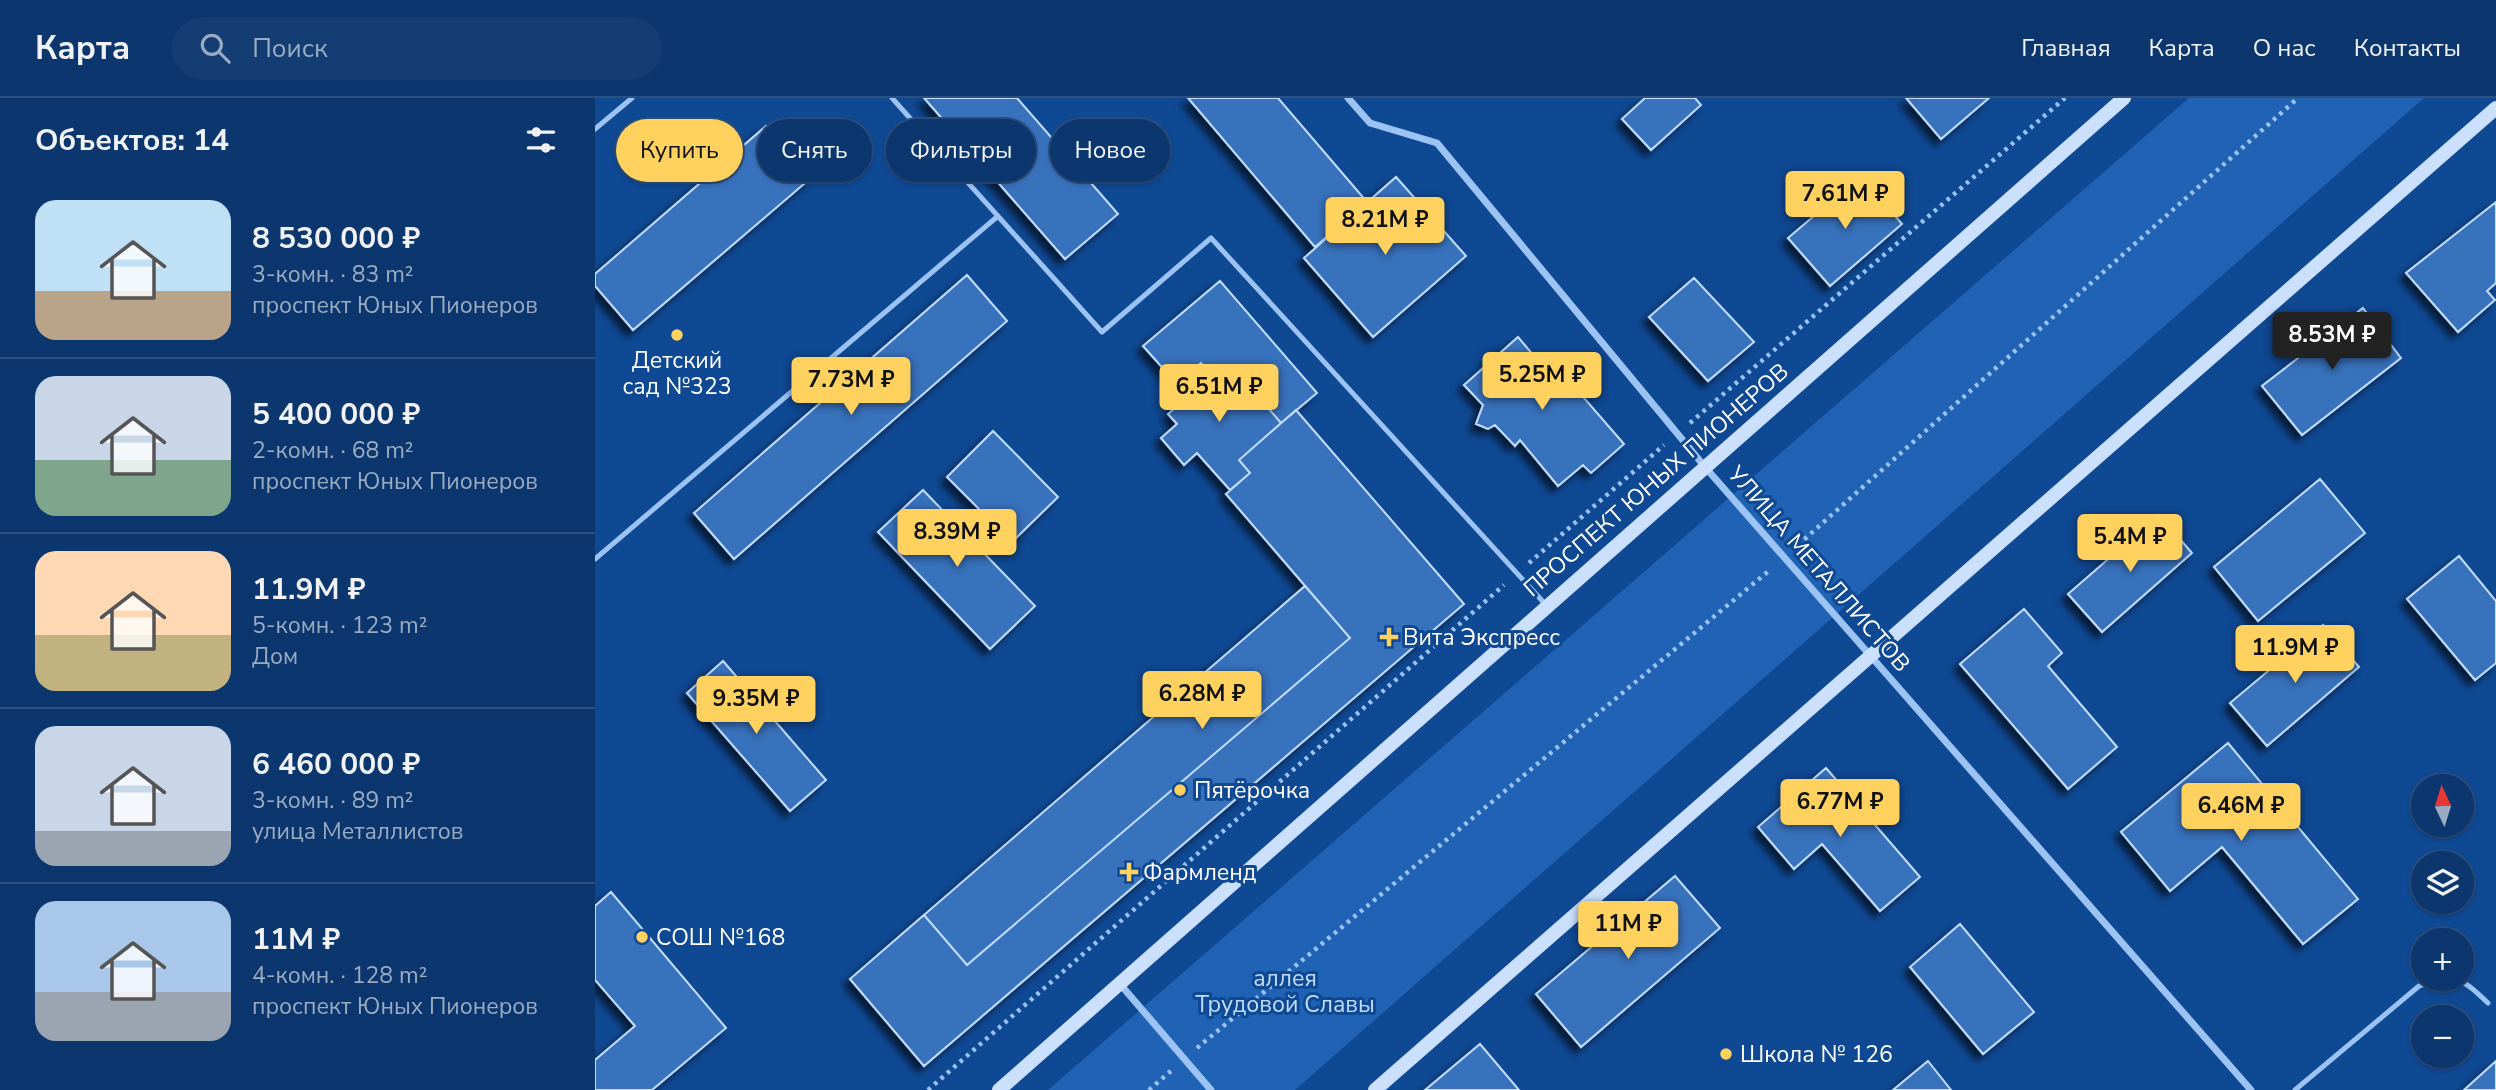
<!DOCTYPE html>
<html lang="ru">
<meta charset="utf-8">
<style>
body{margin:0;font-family:"Nunito Sans",sans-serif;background:#143e73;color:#f1f3f6;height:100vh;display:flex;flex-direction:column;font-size:26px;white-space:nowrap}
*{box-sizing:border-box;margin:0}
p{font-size:23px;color:#9aabc2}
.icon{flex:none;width:38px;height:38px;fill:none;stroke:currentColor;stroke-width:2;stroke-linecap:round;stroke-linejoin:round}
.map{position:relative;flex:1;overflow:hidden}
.sheet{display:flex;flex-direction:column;background:#0b366e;width:595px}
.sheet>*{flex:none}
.guide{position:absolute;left:21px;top:21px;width:665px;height:63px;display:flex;gap:14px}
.needle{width:46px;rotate:356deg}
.buttons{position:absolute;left:1816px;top:676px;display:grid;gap:14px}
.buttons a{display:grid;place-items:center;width:63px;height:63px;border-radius:50%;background:#0b366e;box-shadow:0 2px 5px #0004,0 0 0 2px #2b5081;font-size:35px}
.price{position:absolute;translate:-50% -60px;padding:0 16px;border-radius:7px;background:#ffd15e;color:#111;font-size:23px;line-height:46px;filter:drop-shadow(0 2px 4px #0008)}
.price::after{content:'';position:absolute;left:50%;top:42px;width:21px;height:16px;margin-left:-10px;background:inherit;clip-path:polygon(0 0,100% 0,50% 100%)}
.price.on{background:#222;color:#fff}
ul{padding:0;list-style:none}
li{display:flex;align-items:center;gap:21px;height:175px;padding:0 35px}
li+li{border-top:2px solid #2b5081}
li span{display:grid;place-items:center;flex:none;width:196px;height:140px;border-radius:21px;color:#555}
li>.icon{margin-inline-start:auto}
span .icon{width:84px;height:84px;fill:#fffc;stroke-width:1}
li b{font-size:30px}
h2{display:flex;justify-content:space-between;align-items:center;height:84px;padding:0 35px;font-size:30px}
.chip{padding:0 24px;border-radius:32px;background:#0b366e;box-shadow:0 2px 5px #0004,0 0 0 2px #2b5081;font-size:24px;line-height:63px}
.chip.on{background:#ffd15e;color:#111}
header{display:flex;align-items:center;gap:42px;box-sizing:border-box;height:98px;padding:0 35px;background:#0b366e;border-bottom:2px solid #2b5081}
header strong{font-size:33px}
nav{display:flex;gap:38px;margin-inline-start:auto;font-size:24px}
.search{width:490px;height:63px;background:#143e73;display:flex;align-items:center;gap:18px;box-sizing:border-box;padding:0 24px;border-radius:38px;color:#9aabc2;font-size:26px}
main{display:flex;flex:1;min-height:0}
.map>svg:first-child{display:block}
.green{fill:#2062b3}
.building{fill:#3771bc;stroke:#c3ddfe;stroke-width:2;filter:url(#shadow)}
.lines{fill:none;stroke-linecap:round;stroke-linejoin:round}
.path{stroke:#9bc3f4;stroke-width:4.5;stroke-dasharray:3.5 5;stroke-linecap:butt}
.lane{stroke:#9bc3f4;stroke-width:5}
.street{stroke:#9bc3f4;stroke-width:7}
.secondary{stroke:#cbe0fd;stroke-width:14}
.poi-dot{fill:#ffd15e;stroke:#0f4893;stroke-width:2.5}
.labels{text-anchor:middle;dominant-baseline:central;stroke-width:6;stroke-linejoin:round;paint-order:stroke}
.poi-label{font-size:23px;fill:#fff;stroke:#0f4893;text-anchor:start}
.street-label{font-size:23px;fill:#fff;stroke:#0f4893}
.park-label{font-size:23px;fill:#c3ddfe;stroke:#0f4893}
</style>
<header>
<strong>Карта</strong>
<div class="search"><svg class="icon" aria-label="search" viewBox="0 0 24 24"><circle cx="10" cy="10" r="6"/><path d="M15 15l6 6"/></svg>Поиск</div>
<nav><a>Главная</a><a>Карта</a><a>О нас</a><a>Контакты</a></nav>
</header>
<main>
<section class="sheet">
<h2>Объектов: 14<svg class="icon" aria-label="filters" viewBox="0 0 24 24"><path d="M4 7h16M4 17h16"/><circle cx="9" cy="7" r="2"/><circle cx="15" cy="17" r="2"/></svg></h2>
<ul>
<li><span style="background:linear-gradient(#bfe0f5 65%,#b9a48a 0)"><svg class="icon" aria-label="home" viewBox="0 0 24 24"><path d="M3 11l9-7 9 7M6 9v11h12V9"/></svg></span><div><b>8 530 000 ₽</b><p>3-комн. · 83 m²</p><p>проспект Юных Пионеров</p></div></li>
<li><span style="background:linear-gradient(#c9d6e8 60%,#7fa58c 0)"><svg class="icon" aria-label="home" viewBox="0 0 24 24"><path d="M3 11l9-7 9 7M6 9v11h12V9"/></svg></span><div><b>5 400 000 ₽</b><p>2-комн. · 68 m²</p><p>проспект Юных Пионеров</p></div></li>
<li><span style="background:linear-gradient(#ffd9b3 60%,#c2b280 0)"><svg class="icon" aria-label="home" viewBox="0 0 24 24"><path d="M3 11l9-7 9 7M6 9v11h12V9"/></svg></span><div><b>11.9M ₽</b><p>5-комн. · 123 m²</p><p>Дом</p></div></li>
<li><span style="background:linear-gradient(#c9d6e8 75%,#9aa5b1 0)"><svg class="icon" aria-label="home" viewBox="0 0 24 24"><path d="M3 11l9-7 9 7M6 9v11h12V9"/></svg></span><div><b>6 460 000 ₽</b><p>3-комн. · 89 m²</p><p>улица Металлистов</p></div></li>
<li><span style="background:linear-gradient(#a9c7e8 65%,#9aa5b1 0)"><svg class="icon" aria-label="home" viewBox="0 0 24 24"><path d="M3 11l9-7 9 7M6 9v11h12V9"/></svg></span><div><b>11M ₽</b><p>4-комн. · 128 m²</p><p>проспект Юных Пионеров</p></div></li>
</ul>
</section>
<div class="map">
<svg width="1901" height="992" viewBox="0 0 1901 992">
<defs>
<filter id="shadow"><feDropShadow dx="-6" dy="6" stdDeviation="3.5" flood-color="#0009"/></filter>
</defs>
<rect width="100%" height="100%" fill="#0f4893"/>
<path class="green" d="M1594 0H1829L700 992H453Z"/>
<path class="building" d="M329 0H422L523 116 470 161Z
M593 0H683L772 104 720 149Z
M1050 0H1100L1106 7 1056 52 1027 21Z
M1311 0H1394L1346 41Z
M171 28 216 80 38 232 0 188V176Z
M1266 78 1307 126 1235 188 1193 140Z
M801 79 871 158 778 239 709 160Z
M1901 104V185L1892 193 1900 202 1863 234 1811 175Z
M372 177 412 223 139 461 99 415Z
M1099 180 1159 244 1113 283 1054 219Z
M625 183 722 295 686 325 654 288 646 295 622 269 615 275 606 265 581 285 548 248Z
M1768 210 1806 260 1707 337 1667 288Z
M923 239 949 270 960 263 975 266V284L1029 346 996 375 988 367 963 388 925 342 920 348 900 327 893 331 881 326 888 307 869 287Z
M606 265 615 275 622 269 646 295 654 288 686 325 644 362 655 375 635 392 602 355 589 367 566 340 582 326 573 316 599 294 587 281Z
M701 312 869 506 329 968 255 881 329 817 372 867 755 540 631 396 655 375 644 362Z
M398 333 463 399 417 444 352 379Z
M1725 381 1770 435 1663 523 1619 469Z
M328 392 440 508 395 551 283 434Z
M1564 417 1597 455 1507 534 1473 496Z
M1864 458 1901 503V565L1880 582 1812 501Z
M710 488 755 540 372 867 329 817Z
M1429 511 1467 555 1453 568 1522 649 1473 691 1365 566Z
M1728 527 1764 569 1672 648 1635 605Z
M128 563 231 682 195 713 92 595Z
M1633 645 1763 801 1708 846 1627 749 1575 793 1526 734Z
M1231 670 1325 779 1285 813 1227 746 1199 771 1163 729Z
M1080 778 1125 830 986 949 941 896Z
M16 794 131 930 57 992H0V962L40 928 0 882V808Z
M1365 826 1439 914 1388 956 1315 869Z
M885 946 924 992H830Z
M1333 963 1356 992H1298Z
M1901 963V992H1869Z"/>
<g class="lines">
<path class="path" d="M1095 325 1470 0
M1203 447 1703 0
M934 465 1069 347
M602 950 1176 471
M333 992 909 487
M554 992 577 972"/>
<path class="lane" d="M297 0 507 234 616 140 951 507
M0 31 37 0
M0 461 403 118
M1700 992 1824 888C1861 876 1866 879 1893 905"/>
<path class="street" d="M753 0 775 25 842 45 1110 369 1656 992
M525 886 616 992"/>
<path class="secondary" d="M404 992 1529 0
M780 992 1901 10"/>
</g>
<g class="poi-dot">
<circle cx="82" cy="237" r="7"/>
<path d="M790.5 528.5h7v7h7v7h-7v7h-7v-7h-7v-7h7z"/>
<circle cx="585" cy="692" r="7"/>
<path d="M530.5 763.5h7v7h7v7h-7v7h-7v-7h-7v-7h7z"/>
<circle cx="47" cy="839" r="7"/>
<circle cx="1131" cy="956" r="7"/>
</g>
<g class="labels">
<g class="poi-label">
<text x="82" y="262" text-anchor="middle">Детский<tspan x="82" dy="26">сад №323</tspan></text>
<text x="808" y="539">Вита Экспресс</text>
<text x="599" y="692">Пятёрочка</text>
<text x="548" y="774">Фармленд</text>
<text x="61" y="839">СОШ №168</text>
<text x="1145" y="956">Школа № 126</text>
</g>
<g class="street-label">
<text transform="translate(1061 382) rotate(-41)">ПРОСПЕКТ ЮНЫХ ПИОНЕРОВ</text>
<text transform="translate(1224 471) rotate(49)">УЛИЦА МЕТАЛЛИСТОВ</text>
</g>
<g class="park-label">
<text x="690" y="880">аллея<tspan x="690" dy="26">Трудовой Славы</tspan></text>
</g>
</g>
</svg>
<div class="buttons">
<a><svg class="needle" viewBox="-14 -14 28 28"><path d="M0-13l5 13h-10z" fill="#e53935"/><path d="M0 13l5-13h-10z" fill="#9aabc2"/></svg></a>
<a><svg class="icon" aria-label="layers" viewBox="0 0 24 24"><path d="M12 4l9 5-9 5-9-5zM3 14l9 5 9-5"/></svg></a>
<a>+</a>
<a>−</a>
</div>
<b class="price" style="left:1250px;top:133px">7.61M ₽</b>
<b class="price" style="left:790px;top:159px">8.21M ₽</b>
<b class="price on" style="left:1737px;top:274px">8.53M ₽</b>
<b class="price" style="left:947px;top:314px">5.25M ₽</b>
<b class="price" style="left:256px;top:319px">7.73M ₽</b>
<b class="price" style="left:624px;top:326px">6.51M ₽</b>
<b class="price" style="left:362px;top:471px">8.39M ₽</b>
<b class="price" style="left:1535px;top:476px">5.4M ₽</b>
<b class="price" style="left:1700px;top:587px">11.9M ₽</b>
<b class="price" style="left:607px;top:633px">6.28M ₽</b>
<b class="price" style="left:161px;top:638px">9.35M ₽</b>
<b class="price" style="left:1245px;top:741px">6.77M ₽</b>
<b class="price" style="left:1646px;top:745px">6.46M ₽</b>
<b class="price" style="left:1033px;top:863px">11M ₽</b>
<div class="guide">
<a class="chip on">Купить</a>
<a class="chip">Снять</a>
<a class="chip">Фильтры</a>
<a class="chip">Новое</a>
</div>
</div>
</main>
